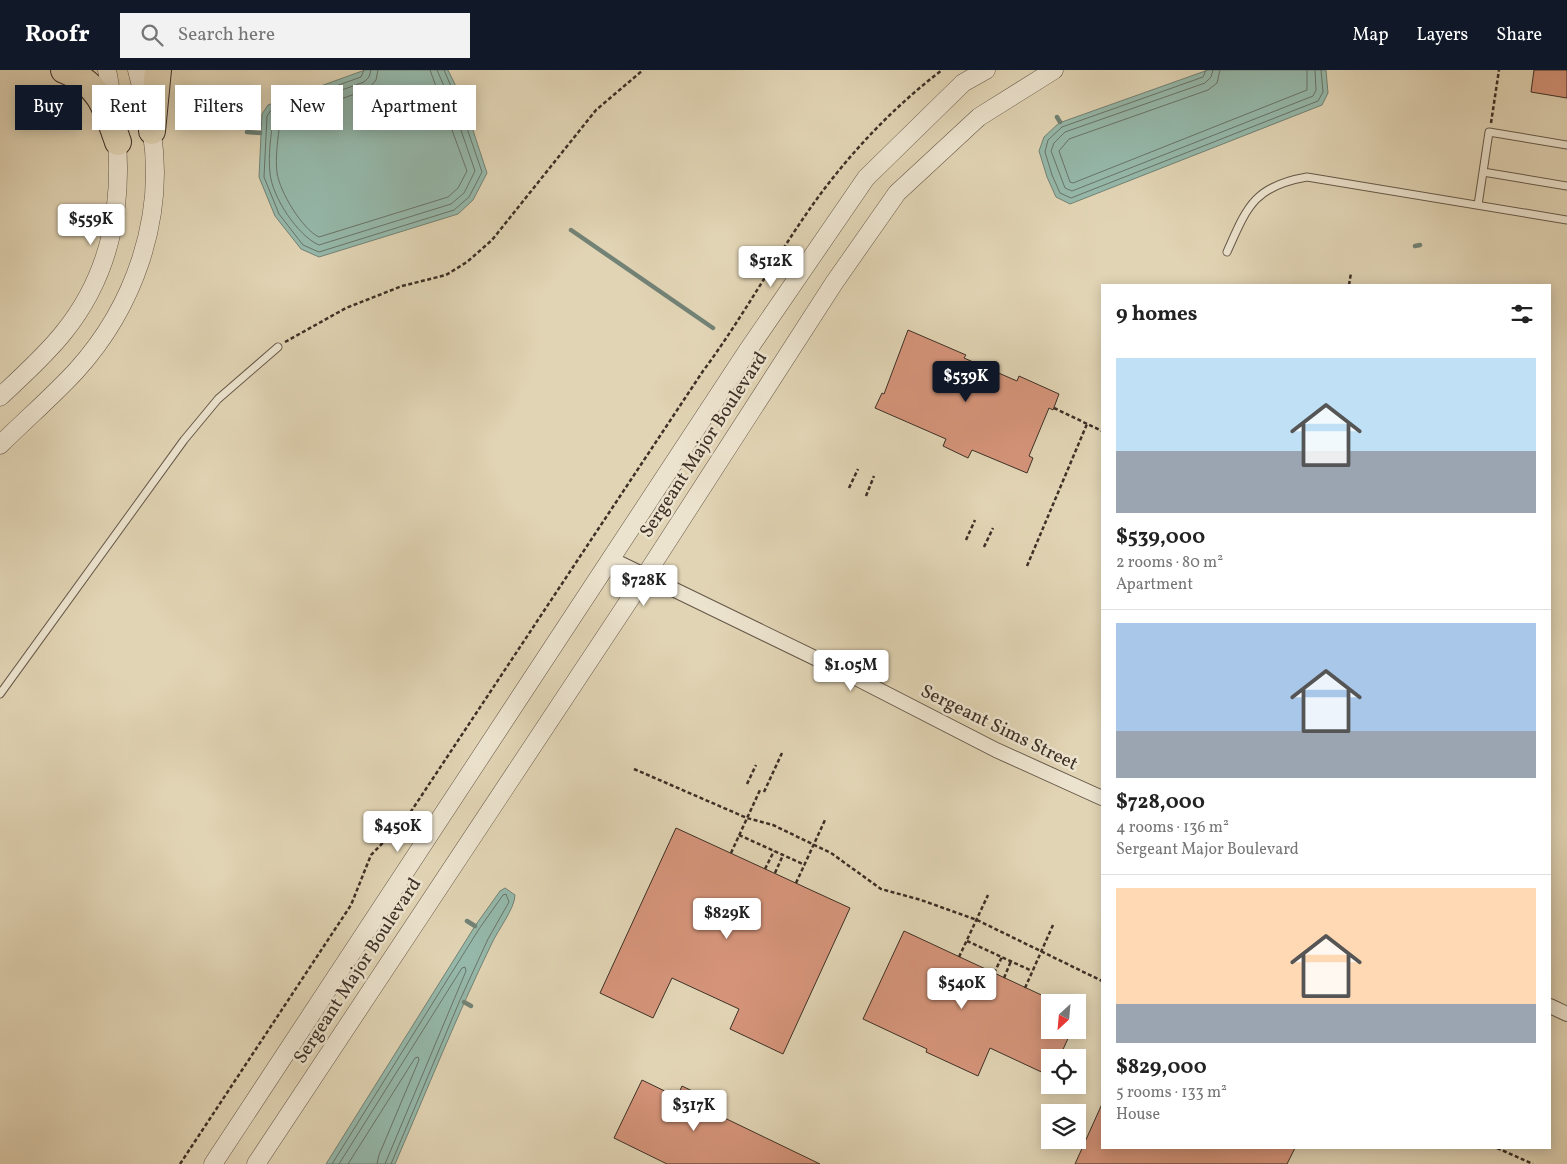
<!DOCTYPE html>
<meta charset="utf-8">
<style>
body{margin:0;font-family:Vollkorn,serif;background:#f2f2f2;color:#222;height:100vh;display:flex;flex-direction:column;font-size:19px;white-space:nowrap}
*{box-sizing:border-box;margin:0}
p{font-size:16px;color:#767676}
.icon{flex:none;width:28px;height:28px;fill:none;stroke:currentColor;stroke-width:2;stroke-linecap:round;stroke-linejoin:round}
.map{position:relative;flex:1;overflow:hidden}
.sheet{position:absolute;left:1101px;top:214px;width:450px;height:865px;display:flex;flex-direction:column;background:#fff;border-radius:0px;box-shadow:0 2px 12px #0003}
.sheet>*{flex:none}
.guide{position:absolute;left:15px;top:15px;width:475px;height:45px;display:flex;gap:10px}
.needle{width:32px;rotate:206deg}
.fabs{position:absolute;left:1041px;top:924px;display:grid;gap:10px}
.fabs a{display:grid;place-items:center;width:45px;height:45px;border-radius:0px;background:#fff;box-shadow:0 2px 12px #0003;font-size:25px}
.price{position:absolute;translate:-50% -42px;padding:0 11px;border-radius:5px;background:#fff;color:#222;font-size:16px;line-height:32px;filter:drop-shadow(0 1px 2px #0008)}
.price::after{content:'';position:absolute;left:50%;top:30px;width:15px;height:11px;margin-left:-8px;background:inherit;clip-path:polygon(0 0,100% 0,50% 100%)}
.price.active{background:#111827;color:#fff}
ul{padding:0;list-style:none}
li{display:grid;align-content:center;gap:10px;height:265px;padding:0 15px}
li+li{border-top:1px solid #e0e0e0}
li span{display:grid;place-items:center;height:155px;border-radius:0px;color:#555}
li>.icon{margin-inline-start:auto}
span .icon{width:90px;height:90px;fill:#fffc;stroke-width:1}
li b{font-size:21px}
h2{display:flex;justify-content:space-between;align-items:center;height:60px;padding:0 15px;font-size:21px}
.pill{padding:0 18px;border-radius:0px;background:#fff;box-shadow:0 2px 12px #0003;font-size:18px;line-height:45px}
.pill.active{background:#111827;color:#fff}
header{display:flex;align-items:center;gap:30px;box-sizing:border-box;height:70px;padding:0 25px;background:#111827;color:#fff}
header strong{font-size:24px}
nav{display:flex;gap:28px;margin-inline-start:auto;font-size:18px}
.search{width:350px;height:45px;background:#f2f2f2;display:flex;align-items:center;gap:12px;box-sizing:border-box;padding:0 18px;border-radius:0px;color:#767676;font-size:19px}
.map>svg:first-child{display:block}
.water{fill:#95b8aa;stroke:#728275}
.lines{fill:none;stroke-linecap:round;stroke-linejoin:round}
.shore{stroke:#697468;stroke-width:1}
.stream{stroke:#728275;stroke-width:4.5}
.building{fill:#d5947a;stroke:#3d3026}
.service-casing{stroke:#66594a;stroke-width:9}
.minor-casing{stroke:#66594a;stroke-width:16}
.tertiary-casing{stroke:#66594a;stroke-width:19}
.motorway-casing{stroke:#3d3026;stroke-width:28}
.path{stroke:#3d3026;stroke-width:2.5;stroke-dasharray:4 2.5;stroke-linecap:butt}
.service{stroke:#ece3ce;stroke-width:7}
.minor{stroke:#ece3ce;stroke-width:14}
.tertiary{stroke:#ece3ce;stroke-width:18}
.motorway{stroke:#e1d4b4;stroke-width:26}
.labels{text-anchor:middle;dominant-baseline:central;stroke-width:5;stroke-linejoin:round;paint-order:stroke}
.street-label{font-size:19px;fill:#3d3026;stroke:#ece3ce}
</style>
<header>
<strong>Roofr</strong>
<div class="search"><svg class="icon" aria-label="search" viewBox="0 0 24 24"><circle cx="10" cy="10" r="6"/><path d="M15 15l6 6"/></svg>Search here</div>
<nav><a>Map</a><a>Layers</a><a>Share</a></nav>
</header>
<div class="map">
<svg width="1567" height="1094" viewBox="0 0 1567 1094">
<rect width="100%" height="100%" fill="#e1d4b4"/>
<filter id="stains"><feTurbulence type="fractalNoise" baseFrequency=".004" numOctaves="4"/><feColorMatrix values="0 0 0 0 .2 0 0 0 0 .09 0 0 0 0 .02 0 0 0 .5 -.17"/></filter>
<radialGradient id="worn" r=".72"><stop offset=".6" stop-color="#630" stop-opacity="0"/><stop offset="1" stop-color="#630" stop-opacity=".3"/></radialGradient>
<path class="water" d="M365 0H448L464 33 487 103 473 130 458 144 319 187 301 179 275 146 259 107 262 44 268 35Z
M1208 0H1326L1328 23 1322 35 1070 134 1056 127 1047 107 1039 81 1044 67 1059 53Z
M505 818 515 825C515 838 498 860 492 873 457 945 427 1020 395 1094H326L475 856 500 821Z"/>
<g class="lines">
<path class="shore" d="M364 0 361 7 272 39 267 46 264 107 279 144 303 175 319 182 454 140 469 127 482 102 459 35 444 0
M371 0 369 7 364 12 276 44 273 48C271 66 268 85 270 103 272 127 298 166 319 175L451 134 464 123 475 101 453 37 437 0
M378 0 376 10 368 19 280 52C278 68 275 87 277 103 280 122 302 159 319 167L448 127 458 118 467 101 430 0
M1206 0 1203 7 1062 57 1048 70 1045 82 1052 105 1060 123 1071 128 1318 31 1323 22 1321 0
M1213 0 1211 7 1205 13 1065 62 1054 73 1051 81 1065 118 1072 121 1313 26 1316 20 1315 0
M1220 0 1217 13 1208 20 1069 69 1059 81 1070 112 1073 113 1307 20V0
M332 1094 479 859 503 825 506 824 509 832 488 869 460 930 391 1094
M339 1094 462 898 465 897 466 901 385 1094
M348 1094 415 988 418 987 419 990 379 1085 377 1094"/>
<path class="stream" d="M1057 47 1060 52
M247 62 260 63
M571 160 713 258
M1415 176 1420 175
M467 851 475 856
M464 932 471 936"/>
</g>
<path class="building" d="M1534 0H1567V28L1531 22Z
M908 260 966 285 964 288 1017 311 1019 306 1059 324 1053 340 1049 338 1029 386 1033 388 1027 403 972 380 968 388 943 376 946 369 875 338 882 323 884 324Z
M676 758 850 838 783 984 730 959 739 939 672 908 653 948 600 923Z
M904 861 1050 929V960H1072L1059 988H1050V1006L990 978 978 1006 926 982 927 979 863 949Z
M642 1010 677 1027 682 1016 713 1031 708 1040 820 1094H667L614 1068Z
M1102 1034V1078H1295L1287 1094H1075Z"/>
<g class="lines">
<defs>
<path id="service" d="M1567 75 1489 62 1483 102 1567 116
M1478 135 1483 102
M1227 182C1247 137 1254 116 1307 107L1567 150
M0 624 184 370 218 329 278 277"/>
<path id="minor" d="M611 489 848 604 996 680 1102 728
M1550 936 1567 944"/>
<path id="tertiary" d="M0 327C22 306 45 286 64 262 126 185 126 92 107 0
M0 375C25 350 52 327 76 301 134 237 165 149 152 63 149 42 142 21 137 0
M213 1094 748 280 866 108 963 13 986 0
M256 1094 636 520 834 213 897 123 979 47 1054 0"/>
<path id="motorway" d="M64 0C100 14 106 38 118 72
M152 61 158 0"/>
</defs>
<use href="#service" class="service-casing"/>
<use href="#minor" class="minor-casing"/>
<use href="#tertiary" class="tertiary-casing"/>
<use href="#motorway" class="motorway-casing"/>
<path class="path" d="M1491 53 1499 0
M1349 215 1351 203
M285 272 346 238 402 216 446 205 467 192 492 170 596 40 643 0
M1054 338 1102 361
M849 418 858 399
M866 426 874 406
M966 470 975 450
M984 477 993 458
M1027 496 1087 354
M634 699 747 748 773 755 831 783 881 819 921 830 977 850 1102 911
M747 714 756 695
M764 722 782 683
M739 765 805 795
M731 783 760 720
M765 799 774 781
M775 803 783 785
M796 813 825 750
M967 871 1032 901
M959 887 988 825
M994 903 1002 887
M1004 908 1011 891
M1025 918 1053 855
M1497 1078 1533 1094
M180 1094 351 835 371 785 406 749 703 301C741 250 772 193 809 140 846 87 891 39 942 0"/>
<use href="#service" class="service"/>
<use href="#minor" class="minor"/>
<use href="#tertiary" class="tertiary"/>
<use href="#motorway" class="motorway"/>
</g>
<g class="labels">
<g class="street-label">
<text transform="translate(704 375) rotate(-57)">Sergeant Major Boulevard</text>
<text transform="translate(999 658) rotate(26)">Sergeant Sims Street</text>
<text transform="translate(358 901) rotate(-57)">Sergeant Major Boulevard</text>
</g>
</g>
<rect width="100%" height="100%" filter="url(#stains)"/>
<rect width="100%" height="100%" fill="url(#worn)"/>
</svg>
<div class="fabs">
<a><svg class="needle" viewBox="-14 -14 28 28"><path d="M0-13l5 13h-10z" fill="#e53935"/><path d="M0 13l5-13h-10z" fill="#767676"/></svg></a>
<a><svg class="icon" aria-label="locate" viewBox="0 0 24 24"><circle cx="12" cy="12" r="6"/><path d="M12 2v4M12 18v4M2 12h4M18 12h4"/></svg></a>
<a><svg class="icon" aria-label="layers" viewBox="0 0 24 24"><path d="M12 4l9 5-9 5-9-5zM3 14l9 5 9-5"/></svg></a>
</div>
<b class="price" style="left:91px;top:176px">$559K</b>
<b class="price" style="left:771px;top:218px">$512K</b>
<b class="price active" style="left:966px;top:333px">$539K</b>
<b class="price" style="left:644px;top:537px">$728K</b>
<b class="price" style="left:851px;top:622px">$1.05M</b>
<b class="price" style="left:398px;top:783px">$450K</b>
<b class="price" style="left:727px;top:870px">$829K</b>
<b class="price" style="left:962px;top:940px">$540K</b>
<b class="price" style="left:694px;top:1062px">$317K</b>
<div class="guide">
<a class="pill active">Buy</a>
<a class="pill">Rent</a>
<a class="pill">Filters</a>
<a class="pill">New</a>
<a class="pill">Apartment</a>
</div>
<section class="sheet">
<h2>9 homes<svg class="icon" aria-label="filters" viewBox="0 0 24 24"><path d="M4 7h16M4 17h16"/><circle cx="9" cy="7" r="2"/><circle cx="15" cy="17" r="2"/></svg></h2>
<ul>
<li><span style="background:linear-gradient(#bfe0f5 60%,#9aa5b1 0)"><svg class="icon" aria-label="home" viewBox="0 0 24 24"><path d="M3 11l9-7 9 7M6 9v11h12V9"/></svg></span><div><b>$539,000</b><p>2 rooms · 80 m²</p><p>Apartment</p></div></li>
<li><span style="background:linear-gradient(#a9c7e8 70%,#9aa5b1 0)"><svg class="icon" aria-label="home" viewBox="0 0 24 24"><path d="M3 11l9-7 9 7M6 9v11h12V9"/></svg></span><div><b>$728,000</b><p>4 rooms · 136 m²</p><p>Sergeant Major Boulevard</p></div></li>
<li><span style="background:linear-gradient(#ffd9b3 75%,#9aa5b1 0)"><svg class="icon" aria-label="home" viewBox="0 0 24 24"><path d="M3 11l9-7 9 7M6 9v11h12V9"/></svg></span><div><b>$829,000</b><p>5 rooms · 133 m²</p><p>House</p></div></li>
</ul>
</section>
</div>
